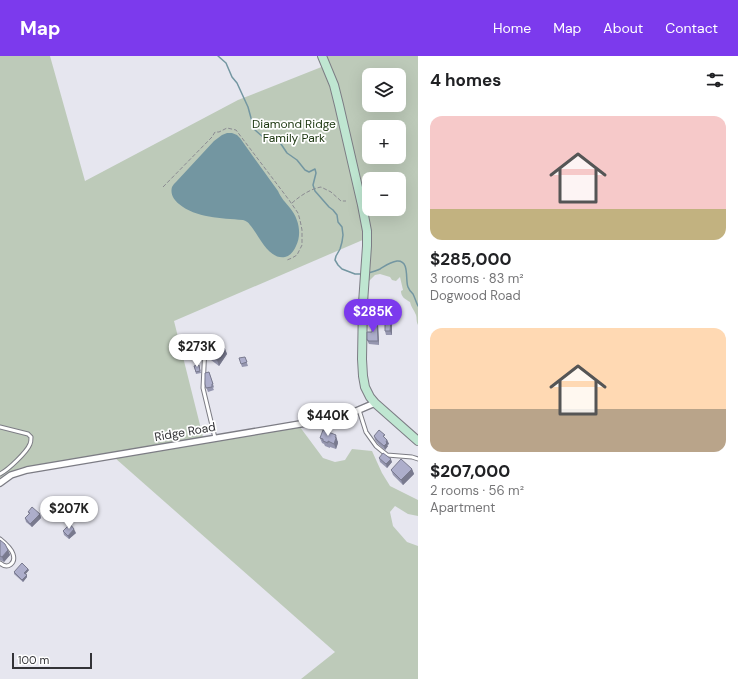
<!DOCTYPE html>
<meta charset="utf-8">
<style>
body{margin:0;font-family:"DM Sans",sans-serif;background:#f2f2f2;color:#202124;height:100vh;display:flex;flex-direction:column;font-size:15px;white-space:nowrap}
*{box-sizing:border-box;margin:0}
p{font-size:13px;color:#757577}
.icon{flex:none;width:22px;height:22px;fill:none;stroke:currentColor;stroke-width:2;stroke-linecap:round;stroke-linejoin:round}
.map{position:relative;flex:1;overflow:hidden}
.drawer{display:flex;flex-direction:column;background:#fff;width:320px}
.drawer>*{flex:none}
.buttons{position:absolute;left:362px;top:12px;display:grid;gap:8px}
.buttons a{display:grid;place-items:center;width:44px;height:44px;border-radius:8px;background:#fff;box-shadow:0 4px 16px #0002;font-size:20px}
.scale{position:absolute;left:12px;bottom:10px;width:80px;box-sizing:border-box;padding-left:4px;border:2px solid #333337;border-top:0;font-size:11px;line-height:14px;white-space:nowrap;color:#333337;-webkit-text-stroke:3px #fff;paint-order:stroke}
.price{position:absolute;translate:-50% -34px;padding:0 9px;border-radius:14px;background:#fff;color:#222;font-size:13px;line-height:26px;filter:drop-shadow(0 1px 2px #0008)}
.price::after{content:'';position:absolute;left:50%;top:24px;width:12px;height:9px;margin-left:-6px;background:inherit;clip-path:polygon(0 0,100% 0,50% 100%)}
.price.on{background:#7c3aed;color:#fff}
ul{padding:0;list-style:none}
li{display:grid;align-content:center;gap:8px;height:212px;padding:0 12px}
li span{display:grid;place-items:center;height:124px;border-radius:12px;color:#555}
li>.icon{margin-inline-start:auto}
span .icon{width:72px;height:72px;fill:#fffc;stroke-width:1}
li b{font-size:17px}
h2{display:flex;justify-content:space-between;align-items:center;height:48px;padding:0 12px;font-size:17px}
header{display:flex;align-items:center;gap:24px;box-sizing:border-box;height:56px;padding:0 20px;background:#7c3aed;color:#fff}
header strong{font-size:19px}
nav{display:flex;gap:22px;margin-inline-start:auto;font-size:14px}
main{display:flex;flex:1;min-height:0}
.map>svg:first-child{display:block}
.green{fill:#bdcab9;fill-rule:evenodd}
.water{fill:#7396a1}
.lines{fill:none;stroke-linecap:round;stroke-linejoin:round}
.stream{stroke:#7396a1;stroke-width:1.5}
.lane-casing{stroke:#7c7c84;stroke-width:5}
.street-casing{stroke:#7c7c84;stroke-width:8}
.secondary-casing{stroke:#7c7c84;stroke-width:10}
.path{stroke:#8b8b92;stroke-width:1;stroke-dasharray:4 2;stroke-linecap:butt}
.lane{stroke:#fff;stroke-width:3}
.street{stroke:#fff;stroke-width:5.5}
.secondary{stroke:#bfe6d1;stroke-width:8}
.wall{fill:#9596af}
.shaded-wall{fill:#797a8e}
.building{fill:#adaecb;stroke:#797a8e}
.labels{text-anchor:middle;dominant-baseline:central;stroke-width:3.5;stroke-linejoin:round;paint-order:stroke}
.park-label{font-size:12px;fill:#1a350e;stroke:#fff}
.street-label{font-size:12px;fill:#333337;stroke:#fff}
</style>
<header>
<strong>Map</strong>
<nav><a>Home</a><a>Map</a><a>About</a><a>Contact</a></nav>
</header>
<main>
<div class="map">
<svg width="418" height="623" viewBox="0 0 418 623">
<rect width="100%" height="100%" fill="#e6e6ef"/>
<path class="green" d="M0 0H50L85 125 238 44 324 10 337 50 365 183 174 265 203 381 20 412 6 418 0 422Z
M325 0H418V269C416 265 417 262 416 259 414 254 411 251 410 246 405 243 401 241 401 235L403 234 400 221 396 225 392 224 390 221 380 218 375 219 369 225H368L370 188ZM369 19H399V49H369ZM369 71H399V101H369ZM369 123H399V153H369Z
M300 371 323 402 335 406 345 404 352 393 372 395 382 417 390 430 418 444V460L408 458 395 450 390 456 393 470 407 486 418 490V623H301L335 596 115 402Z"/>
<path class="water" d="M227 77H232L237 79 240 82 252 99 278 135C281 142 285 146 290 152 299 163 302 178 296 190 294 195 290 200 285 201 268 204 259 179 250 169 248 166 246 165 243 164 221 162 196 162 179 148 174 144 170 138 172 131 173 129 174 128 176 126L214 85 222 79Z"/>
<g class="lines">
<path class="stream" d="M218 0 226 7 232 21 237 27 248 51 251 62 255 74 263 81 267 82 272 85 276 84 279 85 287 97 297 104 305 114 309 116 315 113 316 117 313 129 315 135 329 151 333 154 337 159 338 166 342 171 343 179 342 186 340 193 336 200 335 204 338 209 342 213 355 218H362
M368 217C372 216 376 215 380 213 385 210 390 206 397 205 410 204 405 224 408 231 409 234 411 236 413 238 415 242 416 246 418 250"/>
<defs>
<path id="lane" d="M205 290 203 332 215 382
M359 354 366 376 376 390 387 399 412 401 418 403
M0 371 28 378 31 381C31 383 31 386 30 388 27 396 8 414 0 418
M0 483C5 487 11 492 13 498 16 507 8 514 0 507"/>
<path id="street" d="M0 427 11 419 27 414 306 367 354 356 375 347"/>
<path id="secondary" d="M322 0 334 29 339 49 362 149 367 175V190L363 247 362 303 363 320 365 331 370 341 375 347 418 385"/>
</defs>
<use href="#lane" class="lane-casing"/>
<use href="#street" class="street-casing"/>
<use href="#secondary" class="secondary-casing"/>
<path class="path" d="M163 131 212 81 215 76H219L227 72 236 74 289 144 298 157 300 164 302 174V189L297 199 292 202 287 204
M292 147C300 140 310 133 321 131L331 136 341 145H346"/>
<use href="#lane" class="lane"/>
<use href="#street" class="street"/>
<use href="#secondary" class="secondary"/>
</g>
<path class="wall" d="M391 265 392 269V279H386L385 275Z
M378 268 379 289 369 288 367 284 372 276Z
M225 293 227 298 219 310 211 304 209 299Z
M245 301 248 310 242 311 241 308Z
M199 309 201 317 196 318 194 310Z
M209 316 214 331 213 332 214 334 208 336 205 328Z
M374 380 386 383 387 384 389 388 387 389 388 390 385 394 378 388 375 384Z
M320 382 338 385V387L336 393 330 391V392L325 390 324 388 322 387Z
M379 402 392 406 387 412 380 406Z
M412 413 414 418 403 429 393 419 391 414Z
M28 456 40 458 41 462 32 471 26 466 25 462 29 458Z
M63 475 76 477 69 483 64 479Z
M0 484 8 494 10 499 4 506 0 504Z
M28 513 29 514 25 518 27 521 23 526 14 518V516Z"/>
<path class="shaded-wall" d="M377 265 378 268 379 289 378 285Z
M391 265 392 269V279L390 275Z
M225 293 227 298 219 310 217 304Z
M336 379 338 387 336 393 334 388Z
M387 384 389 388 387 389 388 390 385 394 384 390Z
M391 403 392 406 387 412 386 408Z
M412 413 414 418 403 429 401 424Z
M40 458 41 462 32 471 30 468Z
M74 473 76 477 69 483 68 480Z
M8 494 10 499 4 506 2 501Z
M28 513 29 514 25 519 24 517Z
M27 519V521L23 526 22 524Z"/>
<path class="building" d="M372 265H377L378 285H368V284H367V276H372Z
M385 265H391L390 275H385Z
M217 287 225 293 217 304 209 299Z
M245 301 247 306 241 308 239 302Z
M199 309 200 315 196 316 194 310Z
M209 316 213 328H212V331L206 332 205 328V317Z
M323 374 336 379 335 381 336 382 334 388 328 385V387L323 385V383L320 382Z
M379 374 385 379 383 380 387 384 386 386 387 387 384 390 377 384 374 380Z
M383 397 391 403 386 408 379 402Z
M401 403 412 413 401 424 391 414Z
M32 451 40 458 30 468 25 462 30 457 28 456Z
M70 468 74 473 68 480 63 475Z
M0 484 5 488 8 494 2 501 0 500Z
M22 507 28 513 24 517 27 519 22 524 14 516Z"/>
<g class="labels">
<g class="park-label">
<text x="294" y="68">Diamond Ridge<tspan x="294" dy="14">Family Park</tspan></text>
</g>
<g class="street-label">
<text transform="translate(185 376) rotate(-10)">Ridge Road</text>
</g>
</g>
</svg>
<div class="buttons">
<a><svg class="icon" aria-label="layers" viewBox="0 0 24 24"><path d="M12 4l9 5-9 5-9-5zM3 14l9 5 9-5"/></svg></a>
<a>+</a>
<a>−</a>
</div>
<div class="scale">100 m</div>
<b class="price on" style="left:373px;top:277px">$285K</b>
<b class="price" style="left:197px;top:312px">$273K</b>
<b class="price" style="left:328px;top:381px">$440K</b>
<b class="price" style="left:69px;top:474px">$207K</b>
</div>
<section class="drawer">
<h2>4 homes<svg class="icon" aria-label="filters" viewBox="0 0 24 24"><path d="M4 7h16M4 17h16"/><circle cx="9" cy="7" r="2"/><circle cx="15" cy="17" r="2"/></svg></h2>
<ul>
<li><span style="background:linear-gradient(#f6c9c9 75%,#c2b280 0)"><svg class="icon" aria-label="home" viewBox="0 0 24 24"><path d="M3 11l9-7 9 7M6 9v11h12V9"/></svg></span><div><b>$285,000</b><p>3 rooms · 83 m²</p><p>Dogwood Road</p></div></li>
<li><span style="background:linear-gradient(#ffd9b3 65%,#b9a48a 0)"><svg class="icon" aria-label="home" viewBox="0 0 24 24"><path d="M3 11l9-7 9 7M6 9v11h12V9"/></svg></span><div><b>$207,000</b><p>2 rooms · 56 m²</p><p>Apartment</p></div></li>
</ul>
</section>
</main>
